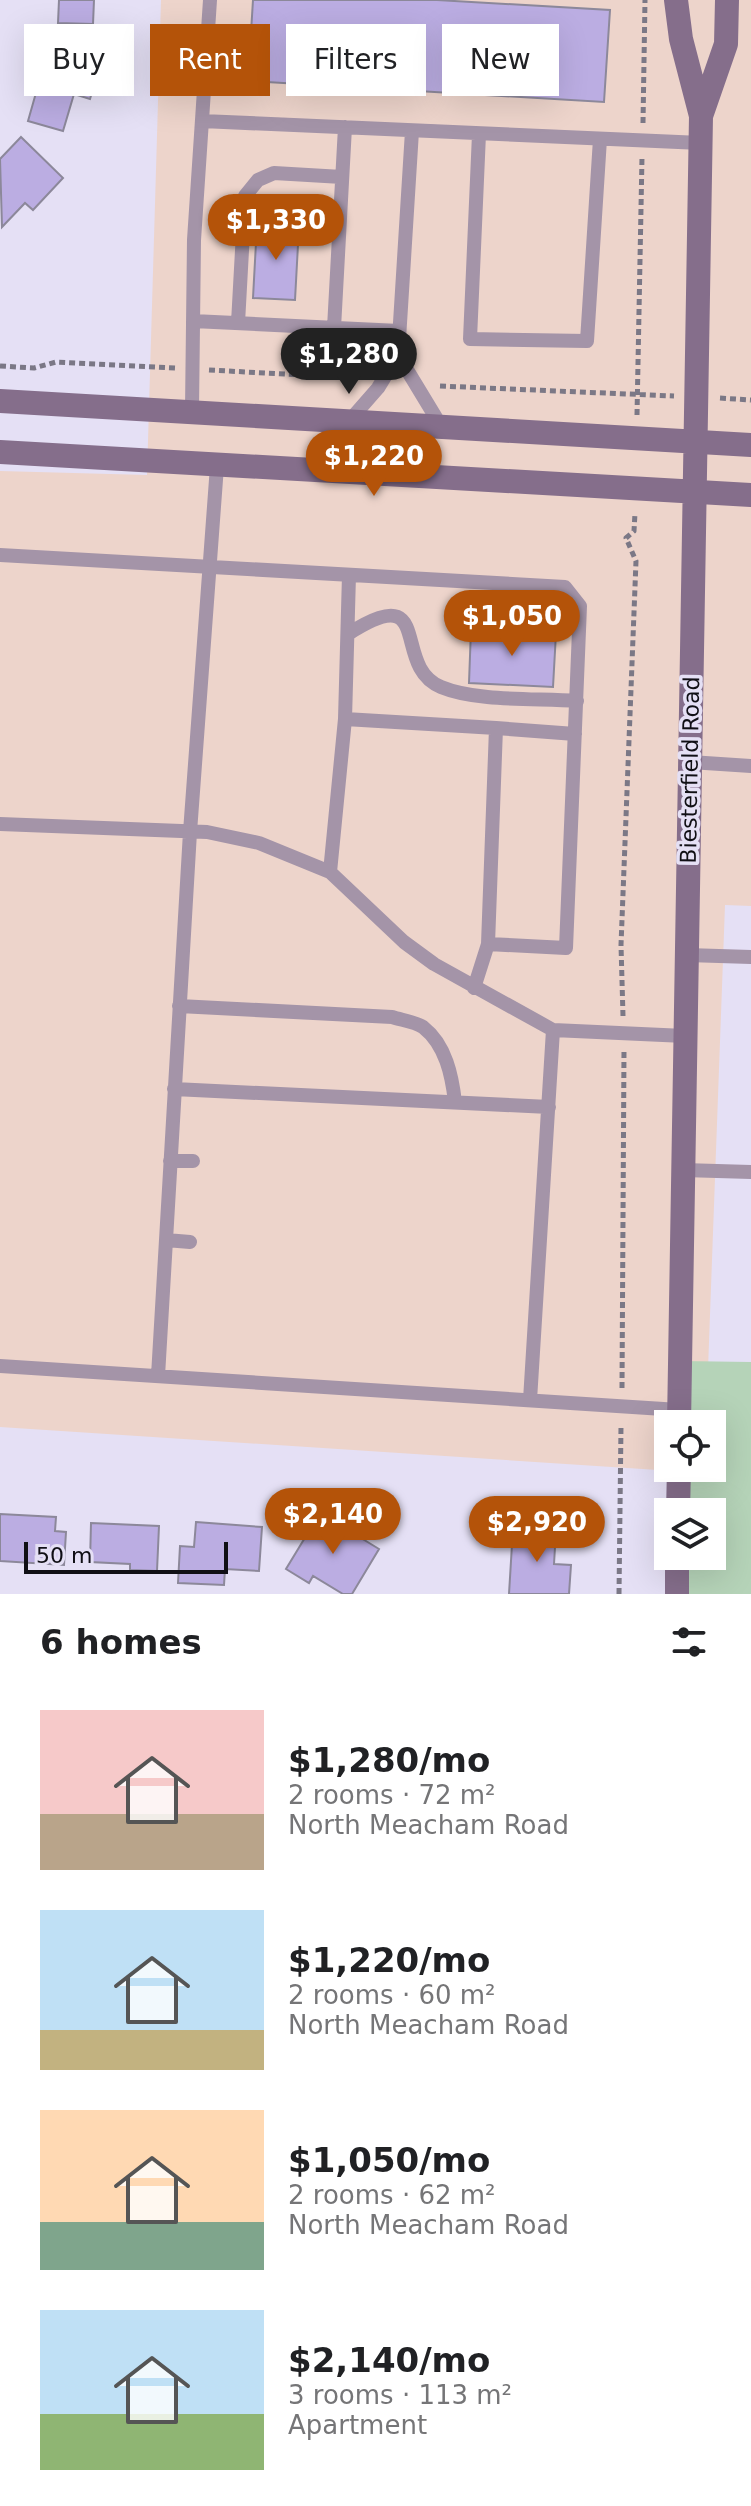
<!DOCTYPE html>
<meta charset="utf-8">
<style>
body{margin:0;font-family:"DejaVu Sans",sans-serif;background:#f6f6f6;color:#202124;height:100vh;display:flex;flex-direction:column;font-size:30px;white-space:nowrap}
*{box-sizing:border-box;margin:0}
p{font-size:26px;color:#757577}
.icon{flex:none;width:44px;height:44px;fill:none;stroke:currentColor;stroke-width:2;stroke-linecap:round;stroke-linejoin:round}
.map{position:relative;height:1594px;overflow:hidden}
.panel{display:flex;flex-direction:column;background:#fff;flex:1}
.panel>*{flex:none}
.hud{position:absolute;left:24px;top:24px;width:704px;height:72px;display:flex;gap:16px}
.tools{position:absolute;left:654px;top:1410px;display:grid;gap:16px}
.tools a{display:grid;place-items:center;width:72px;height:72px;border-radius:0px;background:#fff;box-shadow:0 8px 32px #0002;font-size:40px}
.scale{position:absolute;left:24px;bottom:20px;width:204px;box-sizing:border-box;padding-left:8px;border:4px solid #100f15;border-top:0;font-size:22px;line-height:28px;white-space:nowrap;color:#100f15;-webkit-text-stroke:6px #e5e0f5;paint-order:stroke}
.price{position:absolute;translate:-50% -68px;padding:0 18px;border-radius:28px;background:#b45309;color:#fff;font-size:26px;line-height:52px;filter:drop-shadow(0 2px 4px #0008)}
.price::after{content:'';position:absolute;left:50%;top:48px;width:24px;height:18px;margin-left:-12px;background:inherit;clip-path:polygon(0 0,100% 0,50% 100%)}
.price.current{background:#222;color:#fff}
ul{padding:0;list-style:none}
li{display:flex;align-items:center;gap:24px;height:200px;padding:0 40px}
li span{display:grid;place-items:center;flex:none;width:224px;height:160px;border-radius:0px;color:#555}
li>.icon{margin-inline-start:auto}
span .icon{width:96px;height:96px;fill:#fffc;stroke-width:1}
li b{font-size:34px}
h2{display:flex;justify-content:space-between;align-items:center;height:96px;padding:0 40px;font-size:34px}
.chip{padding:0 28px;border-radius:0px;background:#fff;box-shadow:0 8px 32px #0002;font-size:28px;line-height:72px}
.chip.current{background:#b45309;color:#fff}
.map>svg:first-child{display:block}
.commercial{fill:#edd4cb}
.green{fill:#b5d3b8}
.building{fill:#bbade2;stroke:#8c889a;stroke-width:2}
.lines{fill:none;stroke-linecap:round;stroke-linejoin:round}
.path{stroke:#7b7886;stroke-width:5;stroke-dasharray:6 4;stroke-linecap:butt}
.lane{stroke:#a494a8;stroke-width:14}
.secondary{stroke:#856e8b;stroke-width:24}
.labels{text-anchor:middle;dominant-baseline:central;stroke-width:7;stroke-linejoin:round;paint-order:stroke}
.street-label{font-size:22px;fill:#100f15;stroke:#e5e0f5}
</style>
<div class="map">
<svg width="751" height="1594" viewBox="0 0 751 1594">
<rect width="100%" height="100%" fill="#e5e0f5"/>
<path class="commercial" d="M161 0H751V906L725 905 706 1424H668V1468L704 1473 0 1427V471L147 475Z"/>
<path class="green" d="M680 1361 751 1362V1594H677V1556H712V1512H678L679 1468H712V1424H679Z"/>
<path class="building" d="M59 0H94L93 24 58 23Z
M253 0H437L610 10 604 102 248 81Z
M47 54 99 69 90 99 74 94 63 131 28 121Z
M21 137 63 178 33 210 25 203 2 227 0 159Z
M257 224 299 226 295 300 253 298Z
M471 629 556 633 553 687 469 683Z
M320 1513 379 1549 352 1594H343L313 1576 309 1583 286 1569Z
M0 1514 56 1517 55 1531 66 1532 64 1565 0 1561Z
M196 1522 262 1527 259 1571 225 1569 224 1585 178 1583 180 1546 194 1547Z
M91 1523 159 1526 157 1571 130 1570V1564L90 1562Z
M513 1528 556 1530 554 1564 571 1565 569 1594H509Z"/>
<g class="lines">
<path class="path" d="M643 123 645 0
M0 366 34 368 56 362 175 368
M209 370 359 378
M440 386 674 396
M720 398 751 400
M637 415 642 157
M623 1016 621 945 636 561 626 538 634 531 635 513
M622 1388 624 1050
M619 1594 621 1426"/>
<path class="lane" d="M202 121 701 143
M479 134 470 339 587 341 600 139
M193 321 399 331
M238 323 245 196 258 180 274 173 342 177
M334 328 345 127
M398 355 441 426
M192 410 194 240 210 0
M350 420 378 388 398 355 412 131
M0 555 565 587 580 606 566 948 488 944 474 988
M348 634C436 578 390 666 441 687 477 702 537 698 577 701
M345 719 349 575
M690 762 751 766
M0 824 207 832 259 843 330 872 404 942 434 964 553 1030 685 1036
M330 872 345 719 496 728
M488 944 496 728 575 734
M687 955 751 957
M179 1006 392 1017C401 1020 415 1022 423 1027 446 1045 452 1076 455 1102
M174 1089 549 1107
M170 1161H193
M683 1170 751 1172
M166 1240 190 1242
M0 1366 679 1410
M158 1376 190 832 217 466
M530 1400 553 1030"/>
<path class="secondary" d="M676 0 681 39 701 116 679 1424
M701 116 726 44 727 0
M0 401 751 445
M0 452 751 495
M678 1512 679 1468
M677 1594V1556"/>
</g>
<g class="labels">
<g class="street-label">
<text transform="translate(690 770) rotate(-89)">Biesterfield Road</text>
</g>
</g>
</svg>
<div class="tools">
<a><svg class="icon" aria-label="locate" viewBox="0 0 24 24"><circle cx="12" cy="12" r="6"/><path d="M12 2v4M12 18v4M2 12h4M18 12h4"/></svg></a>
<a><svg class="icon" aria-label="layers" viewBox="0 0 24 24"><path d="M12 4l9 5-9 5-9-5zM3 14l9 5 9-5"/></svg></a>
</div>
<div class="scale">50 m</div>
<b class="price" style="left:276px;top:262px">$1,330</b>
<b class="price current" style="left:349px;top:396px">$1,280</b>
<b class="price" style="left:374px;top:498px">$1,220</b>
<b class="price" style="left:512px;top:658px">$1,050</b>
<b class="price" style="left:333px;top:1556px">$2,140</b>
<b class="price" style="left:537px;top:1564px">$2,920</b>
<div class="hud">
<a class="chip">Buy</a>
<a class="chip current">Rent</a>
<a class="chip">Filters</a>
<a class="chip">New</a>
</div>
</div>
<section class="panel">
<h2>6 homes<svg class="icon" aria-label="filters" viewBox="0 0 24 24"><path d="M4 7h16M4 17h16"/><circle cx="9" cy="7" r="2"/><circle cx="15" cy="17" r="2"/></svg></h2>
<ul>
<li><span style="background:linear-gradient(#f6c9c9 65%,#b9a48a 0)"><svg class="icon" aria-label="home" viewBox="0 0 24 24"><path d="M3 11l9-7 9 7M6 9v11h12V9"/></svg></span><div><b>$1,280/mo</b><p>2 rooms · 72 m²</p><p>North Meacham Road</p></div></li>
<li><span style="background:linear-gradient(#bfe0f5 75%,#c2b280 0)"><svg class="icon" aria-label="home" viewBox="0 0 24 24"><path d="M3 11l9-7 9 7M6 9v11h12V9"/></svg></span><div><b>$1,220/mo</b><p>2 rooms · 60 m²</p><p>North Meacham Road</p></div></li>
<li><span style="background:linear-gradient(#ffd9b3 70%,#7fa58c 0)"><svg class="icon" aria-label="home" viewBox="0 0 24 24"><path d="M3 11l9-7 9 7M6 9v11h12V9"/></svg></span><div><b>$1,050/mo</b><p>2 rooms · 62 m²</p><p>North Meacham Road</p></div></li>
<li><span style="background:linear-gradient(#bfe0f5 65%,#8fb573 0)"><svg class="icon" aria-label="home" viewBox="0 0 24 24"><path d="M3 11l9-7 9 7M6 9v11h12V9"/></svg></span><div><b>$2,140/mo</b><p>3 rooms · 113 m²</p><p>Apartment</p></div></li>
</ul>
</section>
